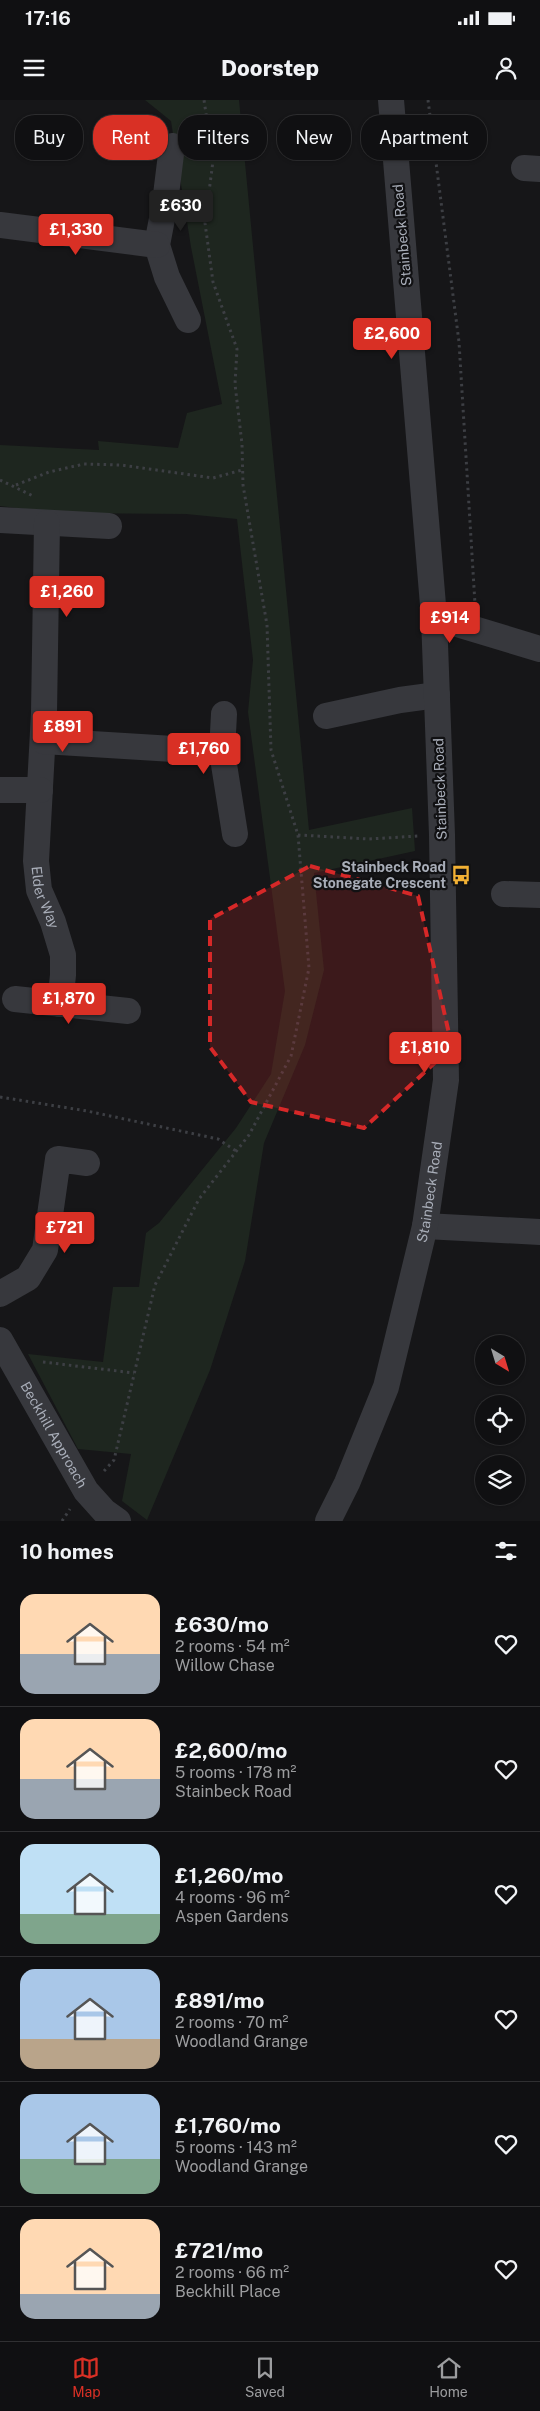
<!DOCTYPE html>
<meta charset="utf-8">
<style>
body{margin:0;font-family:"Public Sans",sans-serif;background:#1e1e20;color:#f1f3f6;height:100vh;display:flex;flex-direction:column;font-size:19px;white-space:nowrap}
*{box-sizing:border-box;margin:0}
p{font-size:16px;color:#9c9d9f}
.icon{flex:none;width:28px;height:28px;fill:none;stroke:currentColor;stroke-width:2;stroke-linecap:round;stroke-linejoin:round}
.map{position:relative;height:1421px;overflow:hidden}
.side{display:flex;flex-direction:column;background:#101012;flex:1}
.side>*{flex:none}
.guide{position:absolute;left:15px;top:15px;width:510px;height:45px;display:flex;gap:10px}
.needle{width:32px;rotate:142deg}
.controls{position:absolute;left:475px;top:1235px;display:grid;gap:10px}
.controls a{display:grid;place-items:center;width:50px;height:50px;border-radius:50%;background:#101012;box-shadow:0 1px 4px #0004,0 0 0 1px #303032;font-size:25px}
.price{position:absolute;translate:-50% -42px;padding:0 11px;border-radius:5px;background:#d93025;color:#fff;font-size:16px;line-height:32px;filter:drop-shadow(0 1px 2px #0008)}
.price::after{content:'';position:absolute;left:50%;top:30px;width:15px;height:11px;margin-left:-8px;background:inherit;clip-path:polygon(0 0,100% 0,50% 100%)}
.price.active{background:#222;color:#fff}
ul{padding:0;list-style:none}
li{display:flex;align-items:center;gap:15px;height:125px;padding:0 20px}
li+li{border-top:1px solid #303032}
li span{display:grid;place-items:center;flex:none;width:140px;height:100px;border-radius:15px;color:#555}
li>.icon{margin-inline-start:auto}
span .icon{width:60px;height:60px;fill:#fffc;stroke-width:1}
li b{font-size:21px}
h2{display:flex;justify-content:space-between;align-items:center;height:60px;padding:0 20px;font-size:21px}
.tag{padding:0 18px;border-radius:20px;background:#101012;box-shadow:0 1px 4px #0004,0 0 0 1px #303032;font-size:18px;line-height:45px}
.tag.active{background:#d93025;color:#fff}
.status{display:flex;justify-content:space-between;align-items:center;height:35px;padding:0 25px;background:#101012;direction:ltr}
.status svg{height:14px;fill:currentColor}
header{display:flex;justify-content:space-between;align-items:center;height:65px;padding:0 20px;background:#101012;font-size:22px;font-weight:800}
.menu{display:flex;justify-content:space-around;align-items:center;height:70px;border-top:1px solid #303032;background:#101012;font-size:14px;color:#9c9d9f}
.menu a{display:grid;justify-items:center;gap:2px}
.menu .active{color:#d93025}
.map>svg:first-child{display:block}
.green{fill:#1e261f}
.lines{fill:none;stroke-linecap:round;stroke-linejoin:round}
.path{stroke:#3d3f44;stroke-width:3;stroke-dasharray:2.5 4;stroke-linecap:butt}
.minor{stroke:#37383d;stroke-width:26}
.marked{fill:#d62828;fill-opacity:0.2;stroke:#d62828;stroke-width:4;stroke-dasharray:10 6;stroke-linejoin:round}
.labels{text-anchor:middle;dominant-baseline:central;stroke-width:4.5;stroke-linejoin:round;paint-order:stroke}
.street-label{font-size:14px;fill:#a8adb8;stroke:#111113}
.poi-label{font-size:14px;font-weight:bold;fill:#a8adb8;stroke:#111113;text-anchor:end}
</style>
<div class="status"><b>17:16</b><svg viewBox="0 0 49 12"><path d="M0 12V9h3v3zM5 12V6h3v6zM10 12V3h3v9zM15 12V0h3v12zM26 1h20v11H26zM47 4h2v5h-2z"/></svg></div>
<header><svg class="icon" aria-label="menu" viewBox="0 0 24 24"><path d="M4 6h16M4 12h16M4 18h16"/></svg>Doorstep<svg class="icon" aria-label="person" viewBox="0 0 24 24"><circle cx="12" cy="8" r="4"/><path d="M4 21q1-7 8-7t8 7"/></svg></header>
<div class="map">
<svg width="540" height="1421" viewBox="0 0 540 1421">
<rect width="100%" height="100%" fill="#161618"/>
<path class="green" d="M145 0H239L309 730 412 708 415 751 314 773 324 870 305 945 264 1043 245 1161 210 1270 147 1420 122 1401 131 1354 78 1349 28 1254 103 1262 113 1187H139L146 1133 159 1123 236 1028 271 974 285 891 248 612 253 560 237 419 186 414 58 413 0 406V345L99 350 98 341 178 348 187 313 222 304 191 147 171 21Z"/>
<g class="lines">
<path class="path" d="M428 0 459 242 475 504
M0 380 33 396
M16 385 49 372 84 364 121 365 213 378 242 370
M298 735 369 739 418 736
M0 997 87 1011 218 1039 236 1051
M43 1262 134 1273
M104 1371 114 1360 155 1185 199 1099 249 1035 291 956 309 868 298 735 271 650 267 525 243 385 242 344 235 284 237 249 213 182 205 123 213 61 204 0
M62 1421 70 1409"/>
<g class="minor">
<path d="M172 46 165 103 157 145 167 177 188 220"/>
<path d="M524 68 540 69"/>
<path d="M0 125 157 145"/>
<path d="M0 420 109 426"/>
<path id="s1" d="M47 423 44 613 36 761 39 790 53 822 63 855V875L60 904"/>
<path d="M434 517 540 549"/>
<path d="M224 614 222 652 235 734"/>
<path d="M326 616 400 600 437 595"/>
<path d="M43 641 222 652"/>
<path d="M0 690H40"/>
<path d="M504 794 540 795"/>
<path d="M15 899 128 911"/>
<path d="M425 1126 540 1132"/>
<path d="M0 1194 28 1178 45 1150 58 1059 87 1063"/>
<path id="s2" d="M0 1240 86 1391 104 1411 118 1421"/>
<path id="s3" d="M328 1421 347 1383 386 1287 425 1126 446 980 442 735 434 517 391 0"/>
</g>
</g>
<path class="marked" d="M310 766 418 796 452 947 364 1028 251 1002 210 947V819Z"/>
<defs>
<symbol id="bus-bare" viewBox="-9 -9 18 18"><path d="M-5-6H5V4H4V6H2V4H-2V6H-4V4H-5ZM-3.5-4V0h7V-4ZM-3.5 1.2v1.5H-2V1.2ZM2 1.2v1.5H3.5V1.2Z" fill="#f2b134" stroke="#111113" stroke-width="2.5" paint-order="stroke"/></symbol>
</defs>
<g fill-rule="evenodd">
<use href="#bus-bare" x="447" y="761" width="28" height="28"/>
</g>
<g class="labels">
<g class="street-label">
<text transform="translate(402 135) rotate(-95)">Stainbeck Road</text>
<text transform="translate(440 689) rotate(-92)">Stainbeck Road</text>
<text stroke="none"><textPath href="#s1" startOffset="376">Elder Way</textPath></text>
<text stroke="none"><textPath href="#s3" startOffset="346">Stainbeck Road</textPath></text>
<text stroke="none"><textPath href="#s2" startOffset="109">Beckhill Approach</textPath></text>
</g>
<g class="poi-label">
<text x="446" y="767">Stainbeck Road<tspan x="446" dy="16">Stonegate Crescent</tspan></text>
</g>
</g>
</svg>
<div class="controls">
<a><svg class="needle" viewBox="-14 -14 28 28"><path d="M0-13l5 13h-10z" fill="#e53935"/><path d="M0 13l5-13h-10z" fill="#9c9d9f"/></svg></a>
<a><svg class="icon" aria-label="locate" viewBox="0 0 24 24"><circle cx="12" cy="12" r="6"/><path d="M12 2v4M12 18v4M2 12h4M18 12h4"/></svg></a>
<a><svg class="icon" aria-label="layers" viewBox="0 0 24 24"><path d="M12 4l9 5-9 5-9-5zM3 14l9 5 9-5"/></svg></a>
</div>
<b class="price active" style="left:181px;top:132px">£630</b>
<b class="price" style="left:76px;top:156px">£1,330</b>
<b class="price" style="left:392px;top:260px">£2,600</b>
<b class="price" style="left:67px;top:518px">£1,260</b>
<b class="price" style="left:450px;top:544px">£914</b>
<b class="price" style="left:63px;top:653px">£891</b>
<b class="price" style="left:204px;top:675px">£1,760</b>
<b class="price" style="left:69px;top:925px">£1,870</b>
<b class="price" style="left:425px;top:974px">£1,810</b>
<b class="price" style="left:65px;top:1154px">£721</b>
<div class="guide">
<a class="tag">Buy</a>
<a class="tag active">Rent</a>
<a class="tag">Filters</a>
<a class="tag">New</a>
<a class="tag">Apartment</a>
</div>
</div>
<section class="side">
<h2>10 homes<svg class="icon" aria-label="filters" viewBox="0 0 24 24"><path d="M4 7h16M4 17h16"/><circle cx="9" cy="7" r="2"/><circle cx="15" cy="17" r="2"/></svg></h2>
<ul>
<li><span style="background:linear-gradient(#ffd9b3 60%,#9aa5b1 0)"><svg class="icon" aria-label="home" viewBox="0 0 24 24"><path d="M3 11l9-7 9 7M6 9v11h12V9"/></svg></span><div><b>£630/mo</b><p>2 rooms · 54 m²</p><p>Willow Chase</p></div><svg class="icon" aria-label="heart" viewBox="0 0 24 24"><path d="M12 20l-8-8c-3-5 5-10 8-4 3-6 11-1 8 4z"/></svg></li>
<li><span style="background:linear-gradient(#ffd9b3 60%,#9aa5b1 0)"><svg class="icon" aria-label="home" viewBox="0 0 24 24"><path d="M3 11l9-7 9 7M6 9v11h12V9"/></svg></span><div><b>£2,600/mo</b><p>5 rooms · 178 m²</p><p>Stainbeck Road</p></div><svg class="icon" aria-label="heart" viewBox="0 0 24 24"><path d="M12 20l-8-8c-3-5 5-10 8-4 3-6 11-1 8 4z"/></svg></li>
<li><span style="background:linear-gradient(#bfe0f5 70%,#7fa58c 0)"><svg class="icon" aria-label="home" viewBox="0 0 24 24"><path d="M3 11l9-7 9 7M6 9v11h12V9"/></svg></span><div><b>£1,260/mo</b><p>4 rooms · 96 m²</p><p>Aspen Gardens</p></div><svg class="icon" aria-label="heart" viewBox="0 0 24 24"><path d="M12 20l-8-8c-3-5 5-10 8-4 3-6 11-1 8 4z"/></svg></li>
<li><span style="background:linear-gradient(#a9c7e8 70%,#b9a48a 0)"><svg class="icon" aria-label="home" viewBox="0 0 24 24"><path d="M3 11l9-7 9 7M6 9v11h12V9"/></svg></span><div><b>£891/mo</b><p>2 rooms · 70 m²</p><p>Woodland Grange</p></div><svg class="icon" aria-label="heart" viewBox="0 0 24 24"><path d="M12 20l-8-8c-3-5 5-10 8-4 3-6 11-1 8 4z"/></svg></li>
<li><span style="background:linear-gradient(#a9c7e8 65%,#7fa58c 0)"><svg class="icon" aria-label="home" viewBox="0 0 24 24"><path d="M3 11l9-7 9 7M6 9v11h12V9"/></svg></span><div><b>£1,760/mo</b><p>5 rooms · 143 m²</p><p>Woodland Grange</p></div><svg class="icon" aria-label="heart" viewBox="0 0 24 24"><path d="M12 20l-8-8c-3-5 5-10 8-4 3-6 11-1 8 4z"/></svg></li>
<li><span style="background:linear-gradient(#ffd9b3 75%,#9aa5b1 0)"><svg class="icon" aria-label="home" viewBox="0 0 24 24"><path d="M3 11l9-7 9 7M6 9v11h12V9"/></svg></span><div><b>£721/mo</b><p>2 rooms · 66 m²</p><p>Beckhill Place</p></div><svg class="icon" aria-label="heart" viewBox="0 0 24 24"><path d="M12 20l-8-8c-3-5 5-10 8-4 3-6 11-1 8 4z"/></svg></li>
</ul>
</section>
<nav class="menu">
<a class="active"><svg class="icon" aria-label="map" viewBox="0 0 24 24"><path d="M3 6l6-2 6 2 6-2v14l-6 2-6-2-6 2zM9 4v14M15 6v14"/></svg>Map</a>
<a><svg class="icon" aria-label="saved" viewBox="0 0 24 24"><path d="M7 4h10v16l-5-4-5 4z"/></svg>Saved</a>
<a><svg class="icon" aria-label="home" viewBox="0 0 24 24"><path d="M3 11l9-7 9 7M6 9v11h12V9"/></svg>Home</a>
</nav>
